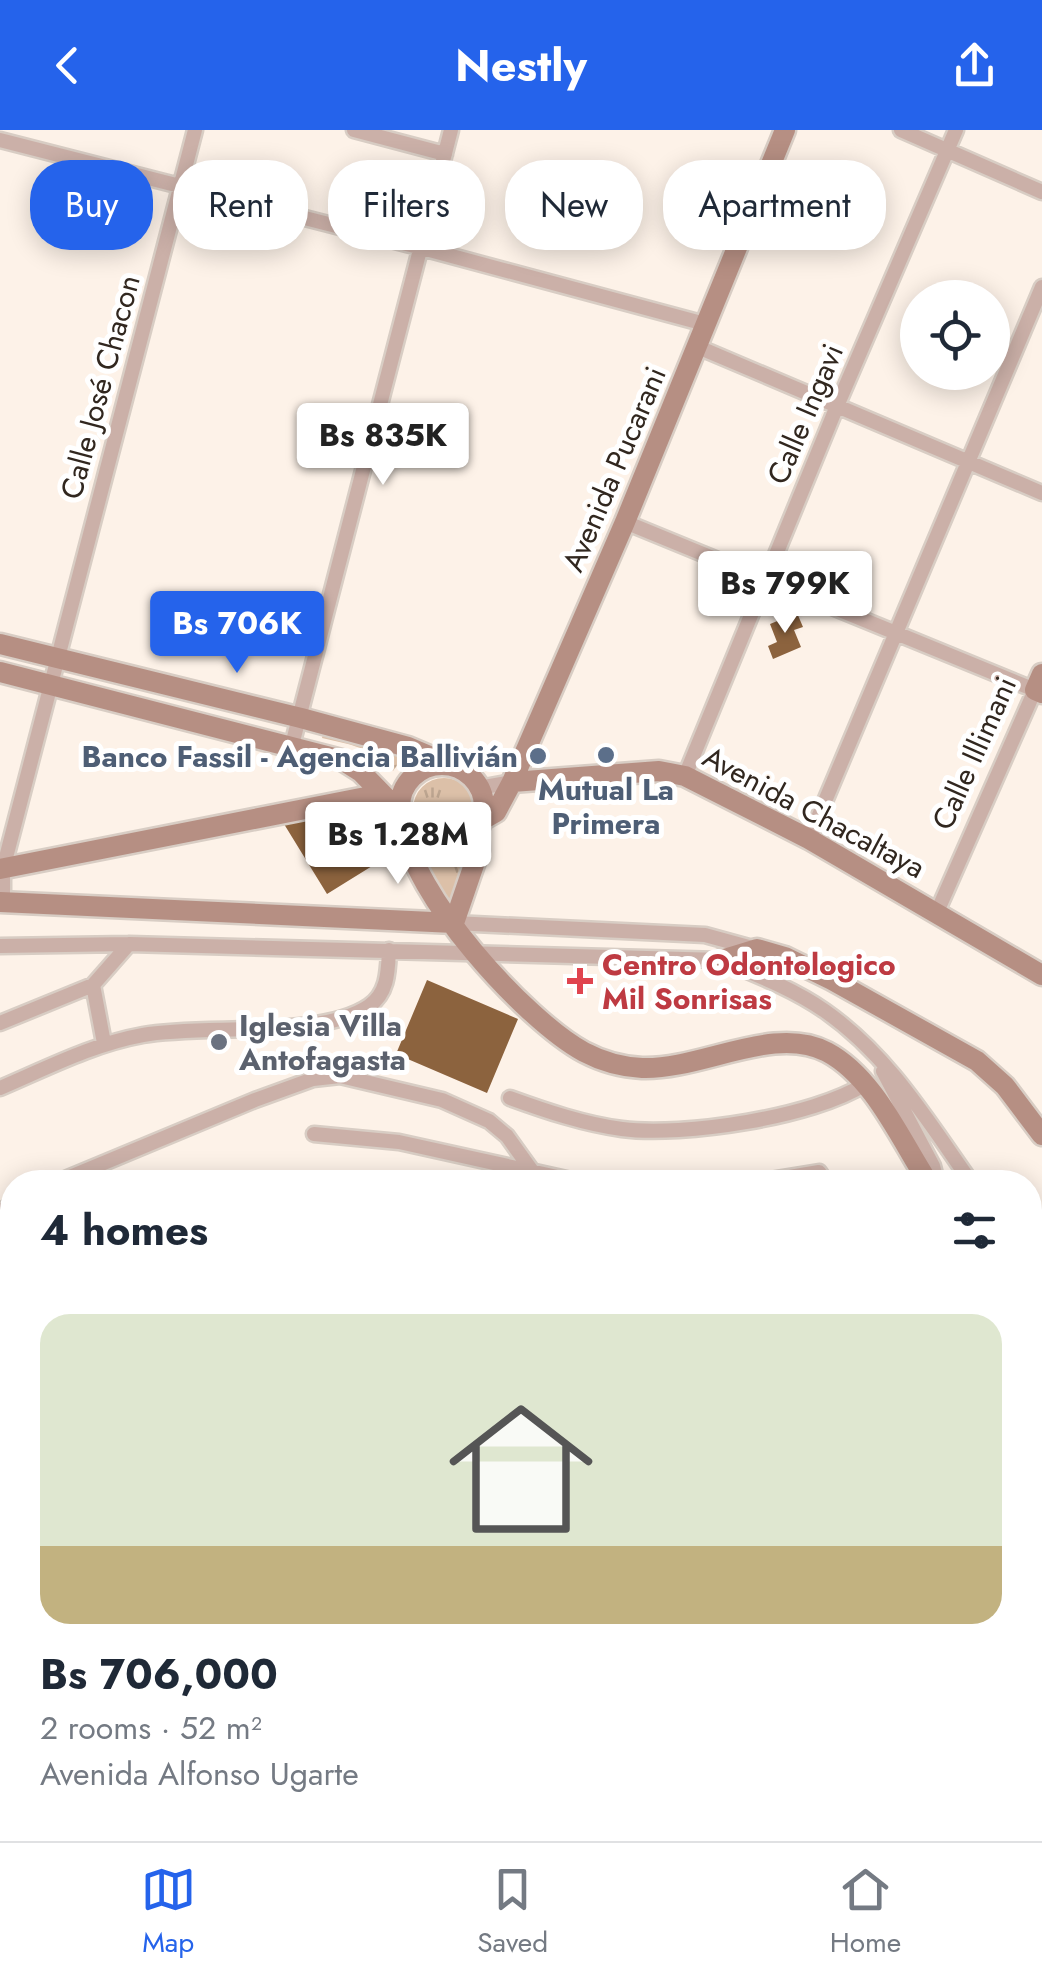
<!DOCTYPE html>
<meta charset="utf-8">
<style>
body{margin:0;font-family:Jost,sans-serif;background:#f6f6f7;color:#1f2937;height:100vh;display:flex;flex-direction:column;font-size:38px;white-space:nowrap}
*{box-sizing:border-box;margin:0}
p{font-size:32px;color:#747a83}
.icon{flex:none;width:55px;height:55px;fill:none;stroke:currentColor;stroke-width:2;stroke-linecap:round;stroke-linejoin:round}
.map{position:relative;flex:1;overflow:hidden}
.side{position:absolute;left:0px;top:1040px;width:1042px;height:672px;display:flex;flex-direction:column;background:#fff;border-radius:40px 40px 0 0;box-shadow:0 5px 25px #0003}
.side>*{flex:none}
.top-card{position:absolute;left:30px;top:30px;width:982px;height:90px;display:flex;gap:20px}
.controls{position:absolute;left:900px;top:150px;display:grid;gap:20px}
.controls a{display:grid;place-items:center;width:110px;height:110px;border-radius:50%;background:#fff;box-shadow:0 5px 25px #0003;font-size:50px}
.price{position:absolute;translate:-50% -85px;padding:0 22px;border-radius:10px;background:#fff;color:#222;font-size:32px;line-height:65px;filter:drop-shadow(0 2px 5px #0008)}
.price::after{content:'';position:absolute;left:50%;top:60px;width:30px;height:22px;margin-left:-15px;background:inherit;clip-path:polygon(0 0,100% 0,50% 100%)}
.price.current{background:#2563eb;color:#fff}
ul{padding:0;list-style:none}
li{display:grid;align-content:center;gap:20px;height:530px;padding:0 40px}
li+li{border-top:2px solid #e0e1e3}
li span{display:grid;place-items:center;height:310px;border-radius:30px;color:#555}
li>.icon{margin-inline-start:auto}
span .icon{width:180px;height:180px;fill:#fffc;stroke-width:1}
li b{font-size:42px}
h2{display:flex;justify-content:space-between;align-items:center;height:120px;padding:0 40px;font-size:42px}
.tag{padding:0 35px;border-radius:40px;background:#fff;box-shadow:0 5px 25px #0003;font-size:35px;line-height:90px}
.tag.current{background:#2563eb;color:#fff}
header{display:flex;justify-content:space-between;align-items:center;height:130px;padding:0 40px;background:#2563eb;color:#fff;font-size:45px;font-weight:700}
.tabs{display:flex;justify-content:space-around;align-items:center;height:140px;border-top:2px solid #e0e1e3;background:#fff;font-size:28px;color:#747a83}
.tabs a{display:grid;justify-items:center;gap:5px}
.tabs .current{color:#2563eb}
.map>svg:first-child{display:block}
.grass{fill:url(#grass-tufts)}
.forest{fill:url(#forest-firs)}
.building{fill:#8c633e}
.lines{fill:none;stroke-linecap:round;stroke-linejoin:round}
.street-casing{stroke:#d8cdc4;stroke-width:19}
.secondary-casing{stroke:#d8cdc4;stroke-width:25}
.highway-casing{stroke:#d8cdc4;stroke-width:30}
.street{stroke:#cbb0a8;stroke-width:14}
.secondary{stroke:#b68f83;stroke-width:20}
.highway{stroke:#976251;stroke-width:25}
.service-dot{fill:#5c6f8a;stroke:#fff;stroke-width:4}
.health-dot{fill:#e0444e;stroke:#fff;stroke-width:4}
.worship-dot{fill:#6b7280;stroke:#fff;stroke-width:4}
.labels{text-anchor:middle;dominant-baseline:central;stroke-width:10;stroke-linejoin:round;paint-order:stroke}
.street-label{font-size:30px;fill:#31271f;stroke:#fff}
.service-label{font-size:30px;font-weight:bold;fill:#4e5e75;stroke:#fff;text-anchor:end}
.health-label{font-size:30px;font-weight:bold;fill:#be3a42;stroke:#fff;text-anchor:start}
.worship-label{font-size:30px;font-weight:bold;fill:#5b616d;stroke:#fff;text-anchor:start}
</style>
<header><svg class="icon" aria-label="back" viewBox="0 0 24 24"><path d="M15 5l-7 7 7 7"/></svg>Nestly<svg class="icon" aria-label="share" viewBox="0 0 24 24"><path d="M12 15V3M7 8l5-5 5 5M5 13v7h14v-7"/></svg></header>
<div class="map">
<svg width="1042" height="1711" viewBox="0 0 1042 1711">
<defs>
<pattern id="grass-tufts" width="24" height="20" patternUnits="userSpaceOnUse" patternTransform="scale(2.5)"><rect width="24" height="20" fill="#dcc0a8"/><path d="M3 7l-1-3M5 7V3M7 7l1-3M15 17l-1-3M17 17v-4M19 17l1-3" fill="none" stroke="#bda590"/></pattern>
<pattern id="forest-firs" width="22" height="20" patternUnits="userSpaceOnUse" patternTransform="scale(2.5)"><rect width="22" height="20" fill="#dcc0a8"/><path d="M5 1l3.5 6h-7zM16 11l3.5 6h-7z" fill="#bda590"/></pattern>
</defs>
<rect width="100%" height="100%" fill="#fdf2e8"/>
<path class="grass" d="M323 604 406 623 393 641C375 618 348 614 322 608Z
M413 679a31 31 0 1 1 62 0a31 31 0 1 1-62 0Z
M477 711 455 771 447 773 410 720 441 724Z
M12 1340V1384L0 1387V1342Z
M561 1700H616L623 1711H569Z"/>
<path class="forest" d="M1030 1301 1042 1316V1504L1030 1501Z
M1030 1535 1042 1539V1582L1030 1576Z"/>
<path class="building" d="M797 483 803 497 794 500 801 517 773 529 768 516 777 512 770 494Z
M354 678 385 728 327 764 284 694Z
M427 850 518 889 487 963 396 924Z"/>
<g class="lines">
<defs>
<path id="street" d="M354 0 445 24
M901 0 1042 62
M0 10 422 118 705 194
M698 217 1042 363
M625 392 1035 560 937 782
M292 615 451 0
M685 646 837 276 956 0
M479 658 512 652
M809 709 1042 157
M3 773V739L195 0
M454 793 705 805 756 819
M0 816 129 814 721 830C757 845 793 859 825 881 889 926 927 990 971 1052
M0 893 93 855
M104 913 93 855 129 814
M883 941 933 1036 937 1052
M0 958C47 938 93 914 143 905 204 894 321 909 369 876 388 863 388 841 389 820
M510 968C546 981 584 994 622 999 683 1007 814 987 865 954
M314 1004 399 1012 580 1052
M58 1052 255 970 313 949 340 946 442 970 489 991 507 1006 540 1052
M759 1052 819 1042 826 1052
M0 1082 12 1074
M0 1096 12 1098
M1030 1137 1042 1151
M1030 1247 1042 1248
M0 1333 12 1331
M0 1447 12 1444
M0 1570 12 1567
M0 1686 12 1683
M125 1700 130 1707 138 1711
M630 1700 637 1711
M782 1700 789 1711
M344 1711 350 1700
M483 1711 485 1700"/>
<path id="secondary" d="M0 514 301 588 408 617 455 637
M0 542 342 630 361 642 400 682
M1042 544 1035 560 1042 563
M400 677a42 42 0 1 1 84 0a42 42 0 1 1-84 0Z
M512 652 659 641 685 646 809 709 1042 845
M482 690 496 682 512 652 625 392 785 0
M404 695C409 762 525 890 584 922 601 931 622 937 642 938 702 940 774 894 827 922 874 947 900 1009 928 1052
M0 739 381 664
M0 772 454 793
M454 793 479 720 478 698
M721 830 757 819 785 827 832 850 977 931 1005 956 1042 1005
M1030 1211 1042 1230
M0 1402 12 1398
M1030 1514 1042 1518
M400 1700 421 1711
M543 1700 550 1711
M949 1700 957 1711
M78 1711 93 1700"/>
<path id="highway" d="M0 1182 12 1181
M877 1700 884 1711
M908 1700 915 1711"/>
</defs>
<use href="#street" class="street-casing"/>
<use href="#secondary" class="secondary-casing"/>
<use href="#highway" class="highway-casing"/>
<use href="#street" class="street"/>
<use href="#secondary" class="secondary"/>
<use href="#highway" class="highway"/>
</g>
<g class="service-dot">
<circle cx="606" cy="625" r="10"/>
<circle cx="538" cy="626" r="10"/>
</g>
<path class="health-dot" d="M575 836h10v10h10v10h-10v10h-10v-10h-10v-10h10z"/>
<circle class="worship-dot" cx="219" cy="912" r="10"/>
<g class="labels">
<g class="street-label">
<text transform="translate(100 257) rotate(-75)">Calle José Chacon</text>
<text transform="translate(805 284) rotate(-67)">Calle Ingavi</text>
<text transform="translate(614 339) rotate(-67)">Avenida Pucarani</text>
<text transform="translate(974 623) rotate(-66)">Calle Illimani</text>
<text transform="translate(814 682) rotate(28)">Avenida Chacaltaya</text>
</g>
<g class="service-label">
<text x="518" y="626">Banco Fassil - Agencia Ballivián</text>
<text x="606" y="659" text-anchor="middle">Mutual La<tspan x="606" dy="34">Primera</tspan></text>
</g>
<g class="health-label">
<text x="602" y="834">Centro Odontologico<tspan x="602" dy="34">Mil Sonrisas</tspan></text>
</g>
<g class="worship-label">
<text x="239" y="895">Iglesia Villa<tspan x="239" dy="34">Antofagasta</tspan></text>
</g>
</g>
</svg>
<div class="controls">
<a><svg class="icon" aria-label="locate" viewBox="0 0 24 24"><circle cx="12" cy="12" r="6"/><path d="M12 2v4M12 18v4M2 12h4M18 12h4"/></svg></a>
</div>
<b class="price" style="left:383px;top:358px">Bs 835K</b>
<b class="price" style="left:785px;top:506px">Bs 799K</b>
<b class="price current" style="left:237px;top:546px">Bs 706K</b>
<b class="price" style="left:398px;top:757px">Bs 1.28M</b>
<div class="top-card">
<a class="tag current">Buy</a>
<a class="tag">Rent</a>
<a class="tag">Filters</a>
<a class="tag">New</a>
<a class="tag">Apartment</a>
</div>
<section class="side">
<h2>4 homes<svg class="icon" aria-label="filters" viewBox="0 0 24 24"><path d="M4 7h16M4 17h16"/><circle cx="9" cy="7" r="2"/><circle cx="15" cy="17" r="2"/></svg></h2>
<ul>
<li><span style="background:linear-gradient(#dfe7d0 75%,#c2b280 0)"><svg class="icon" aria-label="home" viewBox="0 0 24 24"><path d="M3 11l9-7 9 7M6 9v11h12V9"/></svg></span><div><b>Bs 706,000</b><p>2 rooms · 52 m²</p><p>Avenida Alfonso Ugarte</p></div></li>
</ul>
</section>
</div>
<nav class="tabs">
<a class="current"><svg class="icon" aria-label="map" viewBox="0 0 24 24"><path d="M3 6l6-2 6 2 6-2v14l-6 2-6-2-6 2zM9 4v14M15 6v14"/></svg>Map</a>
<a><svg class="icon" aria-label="saved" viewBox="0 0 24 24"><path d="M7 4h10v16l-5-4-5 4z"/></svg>Saved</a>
<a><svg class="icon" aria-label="home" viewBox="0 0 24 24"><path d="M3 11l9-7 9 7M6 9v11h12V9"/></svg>Home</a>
</nav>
